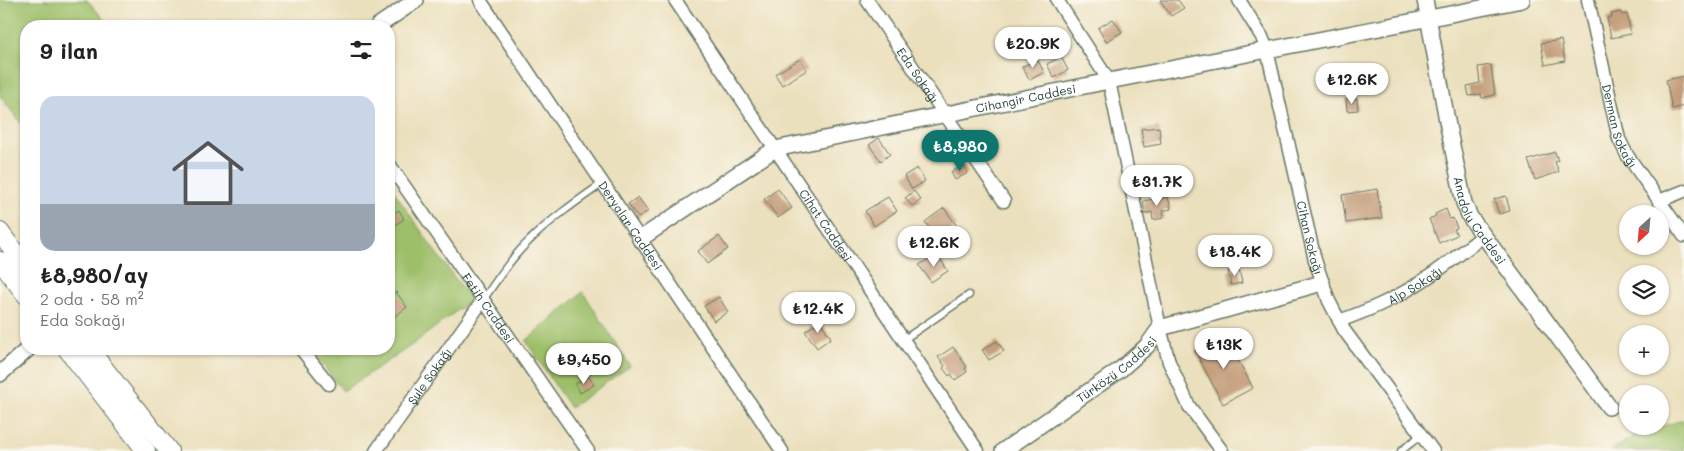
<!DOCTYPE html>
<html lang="tr">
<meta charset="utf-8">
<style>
body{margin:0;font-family:Mali,sans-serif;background:#f6f6f6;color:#222;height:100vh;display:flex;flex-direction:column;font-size:19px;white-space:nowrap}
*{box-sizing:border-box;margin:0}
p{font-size:16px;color:#767676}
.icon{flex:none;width:28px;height:28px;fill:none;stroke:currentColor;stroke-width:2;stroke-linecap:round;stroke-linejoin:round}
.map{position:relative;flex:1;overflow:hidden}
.side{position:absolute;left:20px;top:20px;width:375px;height:335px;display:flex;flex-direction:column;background:#fff;border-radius:20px;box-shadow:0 1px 4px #0004}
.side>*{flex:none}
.needle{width:32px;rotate:206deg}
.fabs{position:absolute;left:1619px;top:205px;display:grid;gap:10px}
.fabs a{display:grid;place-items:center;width:50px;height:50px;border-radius:50%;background:#fff;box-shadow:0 1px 4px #0004;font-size:25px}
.price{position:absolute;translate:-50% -42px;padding:0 11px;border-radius:18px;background:#fff;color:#222;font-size:16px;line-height:32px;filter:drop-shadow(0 1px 2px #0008)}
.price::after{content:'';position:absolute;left:50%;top:30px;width:15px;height:11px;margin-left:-8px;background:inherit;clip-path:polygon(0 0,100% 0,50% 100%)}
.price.on{background:#0f766e;color:#fff}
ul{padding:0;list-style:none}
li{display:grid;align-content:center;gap:10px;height:265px;padding:0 20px}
li span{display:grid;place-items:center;height:155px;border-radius:15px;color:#555}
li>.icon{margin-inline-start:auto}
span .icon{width:90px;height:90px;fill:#fffc;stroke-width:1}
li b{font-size:21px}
h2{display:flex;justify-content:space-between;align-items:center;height:60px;padding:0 20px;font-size:21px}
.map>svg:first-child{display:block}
.green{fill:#9dbf69;stroke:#5e7e4e}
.building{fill:#c49e7b}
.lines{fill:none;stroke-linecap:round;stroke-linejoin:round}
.service-casing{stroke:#667664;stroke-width:9}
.minor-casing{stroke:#667664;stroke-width:15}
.tertiary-casing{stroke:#667664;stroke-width:18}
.secondary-casing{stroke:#667664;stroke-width:20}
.service{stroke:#fff;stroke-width:6}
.minor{stroke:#fff;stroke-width:12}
.tertiary{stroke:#fff;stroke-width:15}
.secondary{stroke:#fff;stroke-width:18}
.labels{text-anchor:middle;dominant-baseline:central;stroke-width:5;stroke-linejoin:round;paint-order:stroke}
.street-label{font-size:12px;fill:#1f3d34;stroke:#fbf7ec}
</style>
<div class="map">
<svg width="1684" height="451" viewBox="0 0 1684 451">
<rect width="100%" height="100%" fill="#fbf7ec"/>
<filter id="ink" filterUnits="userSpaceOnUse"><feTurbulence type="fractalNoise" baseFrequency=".02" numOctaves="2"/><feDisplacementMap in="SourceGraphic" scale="10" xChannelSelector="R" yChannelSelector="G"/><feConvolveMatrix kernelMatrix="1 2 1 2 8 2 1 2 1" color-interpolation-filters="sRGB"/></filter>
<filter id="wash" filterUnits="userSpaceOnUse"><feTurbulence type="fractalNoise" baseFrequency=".0096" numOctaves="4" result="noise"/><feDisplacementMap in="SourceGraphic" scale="20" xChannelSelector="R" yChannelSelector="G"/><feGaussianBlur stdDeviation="1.12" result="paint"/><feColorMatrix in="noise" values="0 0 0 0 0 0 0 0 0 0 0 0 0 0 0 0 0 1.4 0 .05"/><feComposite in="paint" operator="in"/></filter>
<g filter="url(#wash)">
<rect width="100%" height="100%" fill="#ebe0bd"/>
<path class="green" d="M0 0H87L110 26H26V130L0 96Z
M389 184 432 247 471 300 412 345 343 391 310 349H389Z
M583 292 630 366 570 408 526 341Z
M1684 420V451H1610L1640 432Z"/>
<g id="blocks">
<path class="building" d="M1160 0H1178L1184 8 1171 16Z
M1621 12 1622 15 1627 14 1631 34 1611 38 1607 18 1612 17 1611 14Z
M1113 19 1122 32 1106 42 1098 28Z
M1561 40 1565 61 1545 65 1541 43Z
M1061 57 1068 70 1054 78 1047 64Z
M800 59 807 70 782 85 775 74Z
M1037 59 1044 72 1030 80 1022 67Z
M1491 65 1495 95 1482 98 1481 94 1469 96 1467 86 1480 83 1478 67Z
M1684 76V106L1672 109 1666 80Z
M1357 98 1358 110 1347 111 1346 99Z
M1159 127 1161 144 1144 147 1141 129Z
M879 138 890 154 881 161 869 145Z
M1555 152 1558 161 1555 162 1559 172 1535 180 1528 160Z
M964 165 968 173 955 180 951 172Z
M917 168 925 181 912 189 904 176Z
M778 189 792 208 778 218 764 199Z
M1377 189 1382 218 1346 223 1342 195Z
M914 191 921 200 912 206 905 198Z
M1506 196 1510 211 1499 214 1494 199Z
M638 197 648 211 638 218 628 204Z
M888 197 897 211 874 226 865 211Z
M1168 197 1171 209 1163 211 1164 218 1153 220 1152 212 1145 214 1143 201Z
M944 208 957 226 938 240 925 222Z
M1446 209 1450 219 1453 218 1457 228 1454 229 1457 235 1439 243 1429 219 1436 216 1435 214Z
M399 210 404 219 389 229V216Z
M719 236 728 249 707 264 698 251Z
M937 254 948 271 931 282 919 265Z
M1239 269 1242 283 1231 285 1228 271Z
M396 292 407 307 394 317 389 310V298Z
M719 297 728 312 714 321 704 306Z
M820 321 831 338 817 348 805 331Z
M1225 335 1253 388 1223 404 1195 351Z
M997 341 1004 351 989 360 982 350Z
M566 344 571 353 557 361 552 352Z
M953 347 967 367 965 368 967 372 955 380 951 374 949 376 943 368 945 366 938 357Z
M588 376 594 385 580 393 575 384Z"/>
</g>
</g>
<g filter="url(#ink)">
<use href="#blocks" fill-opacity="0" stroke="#667664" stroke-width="1"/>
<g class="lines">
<defs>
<path id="service" d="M483 300C497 280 511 258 529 241 551 219 577 201 603 183
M903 340 969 295
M1401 451 1421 435"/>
<g id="minor">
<path id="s1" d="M480 0 782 451"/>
<path id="s2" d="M675 0 978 451"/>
<path id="s3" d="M867 0 1004 201"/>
<path d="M1057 0 1109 81 1160 328 1169 362 1189 406 1222 451"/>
<path id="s4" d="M1239 0 1262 37 1267 50 1315 260 1329 301 1344 330 1433 451"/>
<path id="s5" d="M1588 0 1619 139 1627 155 1684 236"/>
<path id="s6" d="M389 164 588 451"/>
<path d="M1659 201 1684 191"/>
<path id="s7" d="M1339 321C1353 316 1366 311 1379 305 1417 288 1450 262 1483 236"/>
<path d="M301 349 329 384"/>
<path id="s8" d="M376 451 483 300"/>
</g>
<g id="tertiary">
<path id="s9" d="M1425 0 1448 126 1464 203 1470 217 1609 407"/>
<path d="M378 26 416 0"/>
<path id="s10" d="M640 239 775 149 1109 81 1522 0"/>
<path d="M0 374 28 349"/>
<path id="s11" d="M1003 451 1121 369 1147 346 1160 328 1322 283"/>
</g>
<path id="secondary" d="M0 232 26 267
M0 261 26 295
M67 349 146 451
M89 349 169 451"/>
</defs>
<use href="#service" class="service-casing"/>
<use href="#minor" class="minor-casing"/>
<use href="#tertiary" class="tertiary-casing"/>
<use href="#secondary" class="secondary-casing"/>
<use href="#service" class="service"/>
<use href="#minor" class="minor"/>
<use href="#tertiary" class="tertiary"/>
<use href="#secondary" class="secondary"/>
</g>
</g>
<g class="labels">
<g class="street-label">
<text stroke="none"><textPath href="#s3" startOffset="91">Eda Sokağı</textPath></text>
<text stroke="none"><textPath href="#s10" startOffset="418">Cihangir Caddesi</textPath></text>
<text stroke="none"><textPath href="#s5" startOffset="130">Derman Sokağı</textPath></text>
<text stroke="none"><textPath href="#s9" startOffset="229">Anadolu Caddesi</textPath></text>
<text stroke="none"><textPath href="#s1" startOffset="271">Deryalar Caddesi</textPath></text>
<text stroke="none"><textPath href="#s2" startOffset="271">Cihat Caddesi</textPath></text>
<text stroke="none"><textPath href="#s4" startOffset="250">Cihan Sokağı</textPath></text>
<text stroke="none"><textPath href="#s7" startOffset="84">Alp Sokağı</textPath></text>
<text stroke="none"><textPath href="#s6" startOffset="175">Fetih Caddesi</textPath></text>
<text stroke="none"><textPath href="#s11" startOffset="140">Türközü Caddesi</textPath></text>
<text stroke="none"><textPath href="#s8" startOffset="92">Şule Sokağı</textPath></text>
</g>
</g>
</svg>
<div class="fabs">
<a><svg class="needle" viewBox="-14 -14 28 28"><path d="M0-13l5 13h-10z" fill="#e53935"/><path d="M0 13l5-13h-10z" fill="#767676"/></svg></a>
<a><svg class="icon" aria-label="layers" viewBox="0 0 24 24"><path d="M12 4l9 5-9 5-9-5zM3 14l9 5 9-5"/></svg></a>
<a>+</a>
<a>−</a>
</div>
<b class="price" style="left:1033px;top:69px">₺20.9K</b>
<b class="price" style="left:1352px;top:105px">₺12.6K</b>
<b class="price on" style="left:960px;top:172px">₺8,980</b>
<b class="price" style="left:1157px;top:207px">₺31.7K</b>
<b class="price" style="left:934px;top:268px">₺12.6K</b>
<b class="price" style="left:1235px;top:277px">₺18.4K</b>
<b class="price" style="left:818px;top:334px">₺12.4K</b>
<b class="price" style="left:1224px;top:370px">₺13K</b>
<b class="price" style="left:584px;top:385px">₺9,450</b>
<section class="side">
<h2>9 ilan<svg class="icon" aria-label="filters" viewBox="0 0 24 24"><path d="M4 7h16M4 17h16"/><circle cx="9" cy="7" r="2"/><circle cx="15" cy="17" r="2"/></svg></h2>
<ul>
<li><span style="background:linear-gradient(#c9d6e8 70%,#9aa5b1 0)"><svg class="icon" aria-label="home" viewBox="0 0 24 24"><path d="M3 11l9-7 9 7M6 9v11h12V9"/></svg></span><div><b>₺8,980/ay</b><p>2 oda · 58 m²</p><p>Eda Sokağı</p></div></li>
</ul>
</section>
</div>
